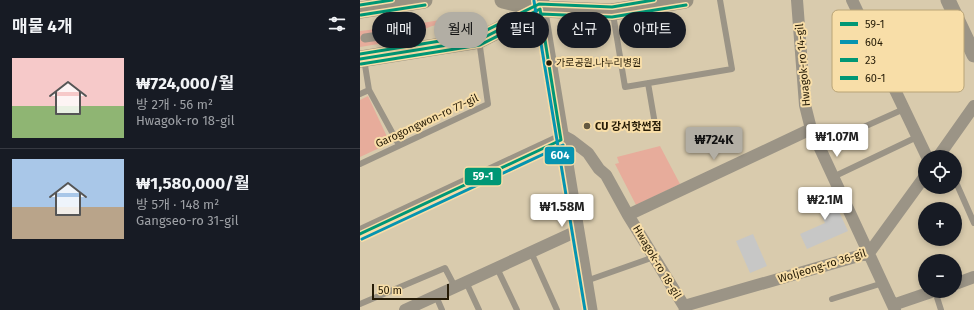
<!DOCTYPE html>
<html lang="ko">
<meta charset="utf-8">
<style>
body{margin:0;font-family:"Fira Sans","Noto Sans KR",sans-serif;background:#20242c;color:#f1f3f6;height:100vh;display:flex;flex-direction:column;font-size:15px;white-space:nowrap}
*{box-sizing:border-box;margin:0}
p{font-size:13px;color:#9ea1a6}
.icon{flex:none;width:22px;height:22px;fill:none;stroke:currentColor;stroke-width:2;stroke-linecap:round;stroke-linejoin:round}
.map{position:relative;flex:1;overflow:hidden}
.side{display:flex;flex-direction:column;background:#171b24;width:360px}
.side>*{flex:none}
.banner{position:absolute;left:12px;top:12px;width:380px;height:36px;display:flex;gap:8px}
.controls{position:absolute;left:558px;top:150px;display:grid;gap:8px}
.controls a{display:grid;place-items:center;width:44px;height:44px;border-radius:50%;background:#171b24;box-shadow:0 2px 6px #0003;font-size:20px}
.scale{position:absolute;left:12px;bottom:10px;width:77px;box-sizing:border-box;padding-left:4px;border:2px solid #251b06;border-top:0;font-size:11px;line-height:14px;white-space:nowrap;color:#251b06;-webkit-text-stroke:3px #f8dea8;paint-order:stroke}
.price{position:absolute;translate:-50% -34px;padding:0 9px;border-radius:4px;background:#fff;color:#222;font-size:13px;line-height:26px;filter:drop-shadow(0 1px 2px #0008)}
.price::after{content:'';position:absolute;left:50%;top:24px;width:12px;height:9px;margin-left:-6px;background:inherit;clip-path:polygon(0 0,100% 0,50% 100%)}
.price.selected{background:#b2aea4;color:#111}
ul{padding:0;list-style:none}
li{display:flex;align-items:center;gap:12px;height:100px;padding:0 12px}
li+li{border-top:1px solid #363941}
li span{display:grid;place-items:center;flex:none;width:112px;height:80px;border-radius:0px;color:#555}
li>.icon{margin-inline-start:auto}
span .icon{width:48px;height:48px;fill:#fffc;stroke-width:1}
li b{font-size:17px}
h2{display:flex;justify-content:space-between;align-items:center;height:48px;padding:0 12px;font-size:17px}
.pill{padding:0 14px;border-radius:18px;background:#171b24;box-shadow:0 2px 6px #0003;font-size:14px;line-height:36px}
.pill.selected{background:#b2aea4;color:#111}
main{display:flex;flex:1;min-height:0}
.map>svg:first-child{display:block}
.green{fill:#e7ac9b}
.building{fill:#c7c7c6}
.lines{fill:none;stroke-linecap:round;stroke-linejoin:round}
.service{stroke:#9b9486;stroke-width:6}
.pedestrian{stroke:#9b9486;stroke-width:9}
.minor{stroke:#9b9486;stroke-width:12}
.tertiary{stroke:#9b9486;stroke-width:15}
.secondary{stroke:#9a9281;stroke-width:17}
.bus-1-casing{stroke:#f8dea8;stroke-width:6}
.bus-2-casing{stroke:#f8dea8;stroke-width:6}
.bus-3-casing{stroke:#f8dea8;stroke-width:6}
.bus-4-casing{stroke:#f8dea8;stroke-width:6}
.bus-1{stroke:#009775;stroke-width:3}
.bus-2{stroke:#0694b0;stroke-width:3}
.bus-3{stroke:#009775;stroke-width:3}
.bus-4{stroke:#009775;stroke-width:3}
.bus-dot{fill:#251b06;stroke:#f8dea8;stroke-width:1.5}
.poi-dot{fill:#645940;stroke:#f8dea8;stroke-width:1.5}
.labels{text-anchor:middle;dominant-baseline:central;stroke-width:4;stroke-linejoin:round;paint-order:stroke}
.bus-label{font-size:10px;fill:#251b06;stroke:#f8dea8;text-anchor:start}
.street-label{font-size:11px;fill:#251b06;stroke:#f8dea8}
.poi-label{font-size:11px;font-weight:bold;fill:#251b06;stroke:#f8dea8;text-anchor:start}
.key{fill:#f8dea8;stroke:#b9a477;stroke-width:1}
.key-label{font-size:11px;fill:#251b06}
.line-badge{stroke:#f8dea8;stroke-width:1.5}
.badge-label{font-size:11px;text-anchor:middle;font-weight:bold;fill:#fff}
</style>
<main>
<section class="side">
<h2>매물 4개<svg class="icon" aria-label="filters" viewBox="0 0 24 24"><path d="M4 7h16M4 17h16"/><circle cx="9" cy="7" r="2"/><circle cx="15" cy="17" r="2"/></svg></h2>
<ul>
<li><span style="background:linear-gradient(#f6c9c9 60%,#8fb573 0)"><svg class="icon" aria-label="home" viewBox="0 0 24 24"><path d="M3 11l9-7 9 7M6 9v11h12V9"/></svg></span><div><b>₩724,000/월</b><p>방 2개 · 56 m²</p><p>Hwagok-ro 18-gil</p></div></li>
<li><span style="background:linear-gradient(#a9c7e8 60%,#b9a48a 0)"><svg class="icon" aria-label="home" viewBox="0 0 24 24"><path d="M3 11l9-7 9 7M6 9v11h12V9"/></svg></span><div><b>₩1,580,000/월</b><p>방 5개 · 148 m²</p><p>Gangseo-ro 31-gil</p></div></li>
</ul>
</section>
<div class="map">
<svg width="614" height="310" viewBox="0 0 614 310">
<rect width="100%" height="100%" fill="#d9cbad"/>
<path class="green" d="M114 14 115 19 72 26 36 41 0 47V31L51 25Z
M8 96 30 143 0 157V100Z
M300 146 320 184 276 205 255 164 259 163 257 157Z"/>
<path class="building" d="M468 188 488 231 447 249 440 234 465 223 452 196Z
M393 234 407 266 390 273 376 241Z"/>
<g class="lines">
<path class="service" d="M253 14 265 87 372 69 360 0
M4 59 9 90 39 145
M288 83 296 130
M0 94 9 90
M459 147 544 109
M0 164 128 104 119 40
M473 177 557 137
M595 180 614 223
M171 252 197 310
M137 268 157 310
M226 281 294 257
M106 282 119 310
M575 291 581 310
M76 296 82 310
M472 299 523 283
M0 304 85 268 95 287"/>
<path class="pedestrian" d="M5 38 33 34"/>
<path class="minor" d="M437 0 445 105 451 129 535 310
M492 0 567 157
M200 134 211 140 228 153 239 169 246 175 268 215 324 306 325 310
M578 157 614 106
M268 215 451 129
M595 284 614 277
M533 305 574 291
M324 306 509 253 565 176
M45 310 217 231"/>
<path class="tertiary" d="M179 0 230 310
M588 0 614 55
M0 234 201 140"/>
<path class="secondary" d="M143 0 180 9 184 7
M0 10 64 0
M0 59 119 40 180 9 252 12 325 0"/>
<defs>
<path id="bus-1" d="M0 59 119 40 180 9 201 140 0 234"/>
<path id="bus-2" d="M174 1 225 310
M2 239 203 145"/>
<path id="bus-3" d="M1 15 65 5
M1 64 120 45 181 14 252 17 326 5"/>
<path id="bus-4" d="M0 5 32 0
M0 54 117 35 179 4 252 7 294 0"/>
</defs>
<use href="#bus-1" class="bus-1-casing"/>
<use href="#bus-2" class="bus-2-casing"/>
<use href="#bus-3" class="bus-3-casing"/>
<use href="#bus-4" class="bus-4-casing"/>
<use href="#bus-1" class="bus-1"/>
<use href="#bus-2" class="bus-2"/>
<use href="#bus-3" class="bus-3"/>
<use href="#bus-4" class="bus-4"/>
</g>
<circle class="bus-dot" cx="189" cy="63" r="3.5"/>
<circle class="poi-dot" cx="227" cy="126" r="4"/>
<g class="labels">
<g class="bus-label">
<text x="196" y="63">가로공원.나누리병원</text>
</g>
<g class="street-label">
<text transform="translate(443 65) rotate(-95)">Hwagok-ro 14-gil</text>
<text transform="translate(67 121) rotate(-25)">Garogongwon-ro 77-gil</text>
<text transform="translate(297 262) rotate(59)">Hwagok-ro 18-gil</text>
<text transform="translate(462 266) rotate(-17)">Woljeong-ro 36-gil</text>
</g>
<g class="poi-label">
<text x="235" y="126">CU 강서핫썬점</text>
</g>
</g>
<rect x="472" y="10" width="132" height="82" rx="6" class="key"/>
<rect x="480" y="22" width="18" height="4" fill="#009775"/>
<rect x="480" y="40" width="18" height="4" fill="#0694b0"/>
<rect x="480" y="58" width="18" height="4" fill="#009775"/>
<rect x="480" y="76" width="18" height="4" fill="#009775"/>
<g class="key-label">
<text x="505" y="28">59-1</text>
<text x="505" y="46">604</text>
<text x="505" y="64">23</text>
<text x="505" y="82">60-1</text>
</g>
<g class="line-badge">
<rect x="184" y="146" width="31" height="19" rx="4" fill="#0694b0"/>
<rect x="104" y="167" width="38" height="19" rx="4" fill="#009775"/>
</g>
<g class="badge-label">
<text x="200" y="159">604</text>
<text x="123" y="180">59-1</text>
</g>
</svg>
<div class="controls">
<a><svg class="icon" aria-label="locate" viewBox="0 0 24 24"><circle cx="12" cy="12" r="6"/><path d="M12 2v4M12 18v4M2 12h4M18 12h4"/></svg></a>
<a>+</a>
<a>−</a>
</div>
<div class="scale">50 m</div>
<b class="price" style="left:477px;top:158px">₩1.07M</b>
<b class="price selected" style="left:354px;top:161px">₩724K</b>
<b class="price" style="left:465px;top:221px">₩2.1M</b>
<b class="price" style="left:202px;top:228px">₩1.58M</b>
<div class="banner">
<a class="pill">매매</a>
<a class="pill selected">월세</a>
<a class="pill">필터</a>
<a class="pill">신규</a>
<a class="pill">아파트</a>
</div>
</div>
</main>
